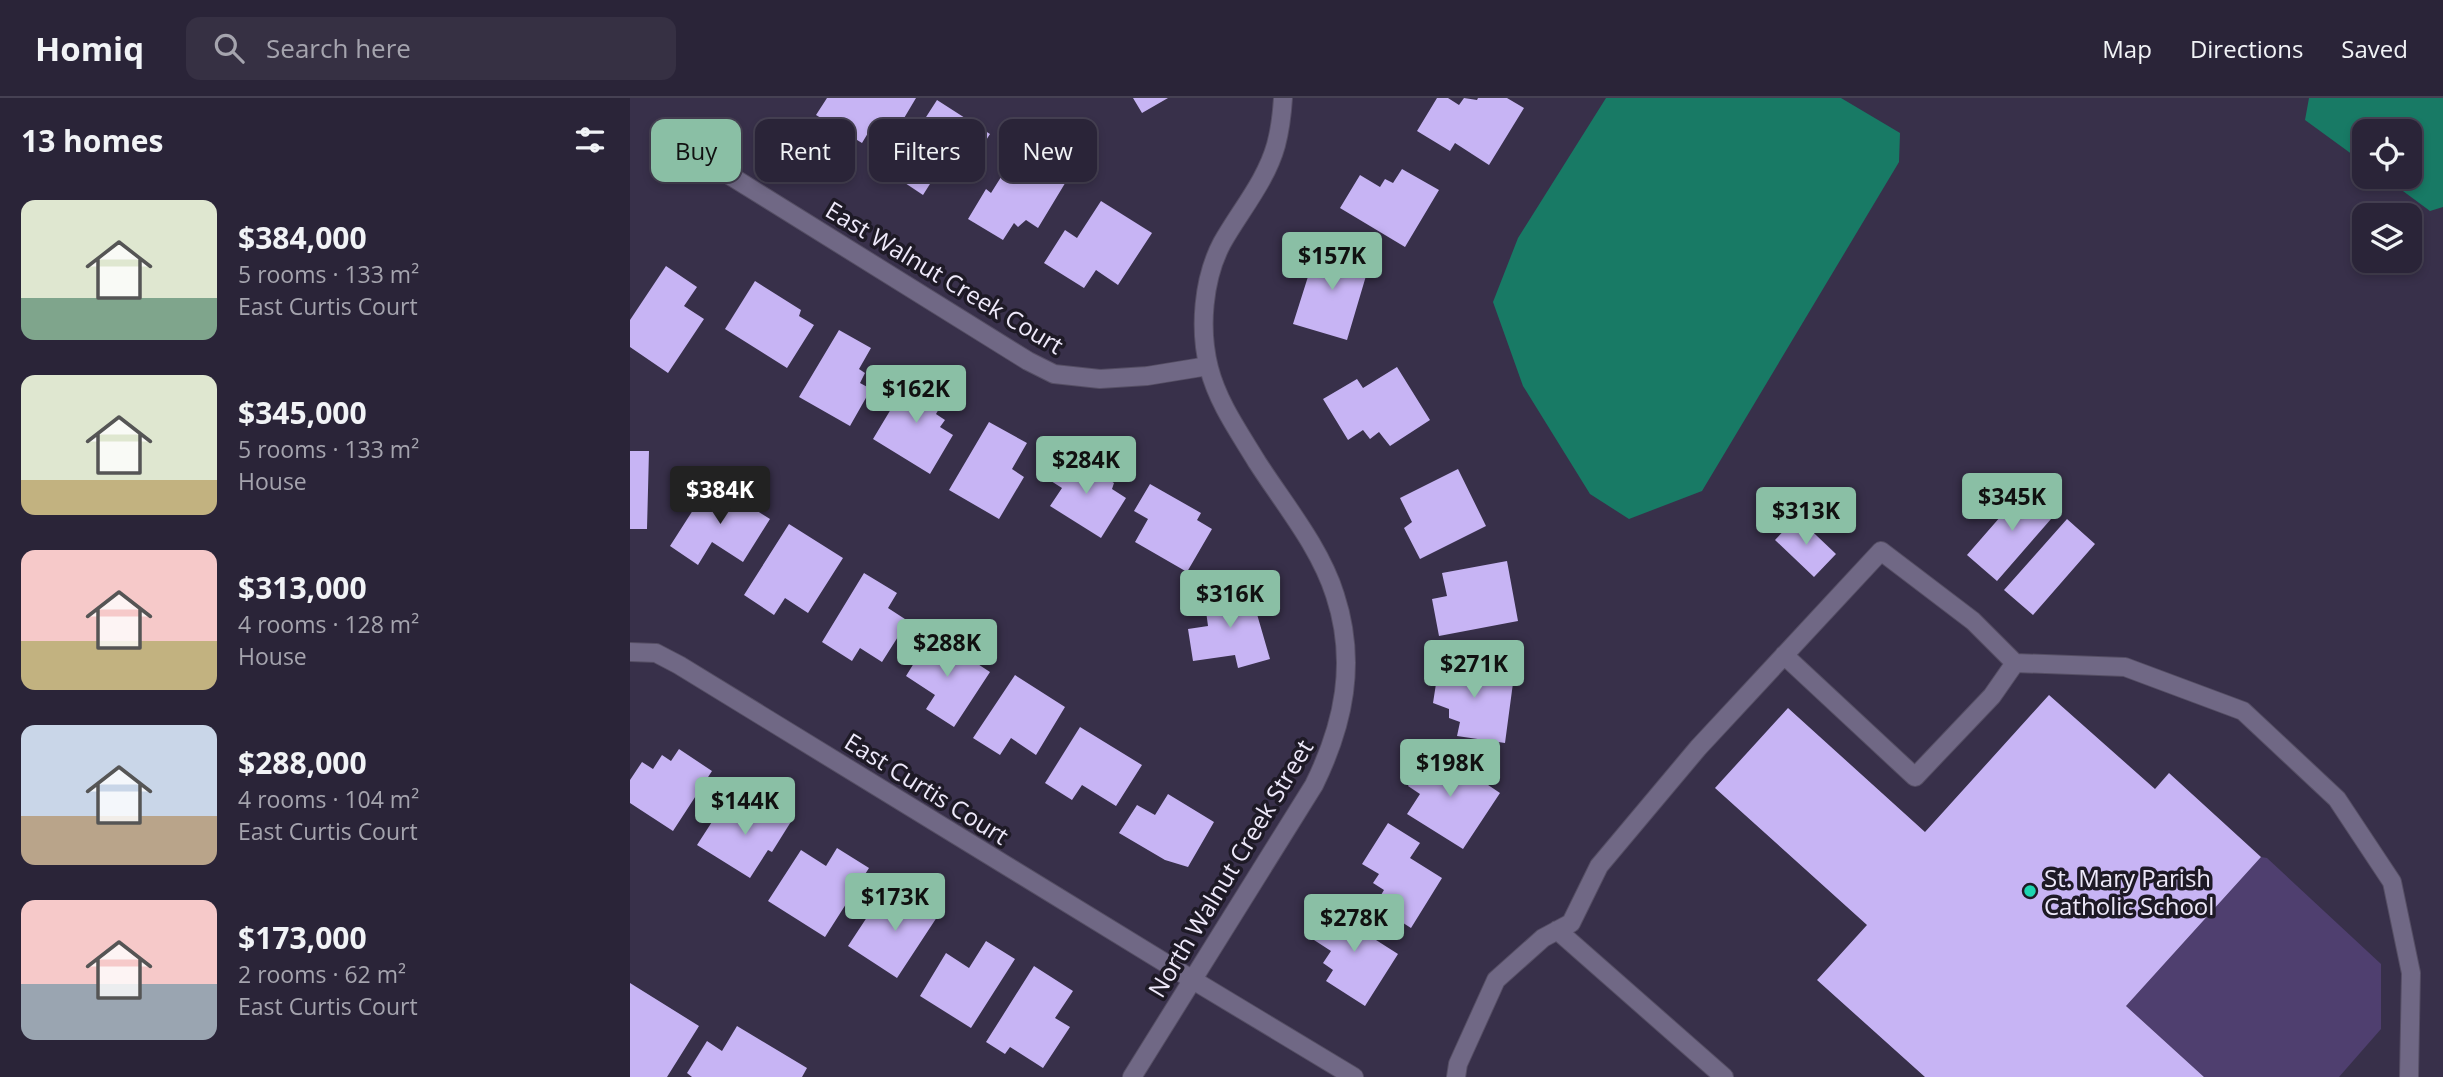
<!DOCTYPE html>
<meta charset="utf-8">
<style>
body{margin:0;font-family:"Open Sans",sans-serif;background:#363043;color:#f1f3f6;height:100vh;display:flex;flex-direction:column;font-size:26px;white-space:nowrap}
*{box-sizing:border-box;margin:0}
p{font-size:23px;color:#a5a4ae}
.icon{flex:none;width:38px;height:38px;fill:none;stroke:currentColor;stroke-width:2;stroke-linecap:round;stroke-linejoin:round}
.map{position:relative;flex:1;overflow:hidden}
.sheet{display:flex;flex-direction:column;background:#2a2438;width:630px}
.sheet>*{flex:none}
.guide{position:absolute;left:21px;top:21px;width:665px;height:63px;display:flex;gap:14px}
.buttons{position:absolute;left:1722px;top:21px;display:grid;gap:14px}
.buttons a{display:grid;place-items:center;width:70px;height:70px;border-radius:14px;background:#2a2438;box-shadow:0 4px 10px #0003,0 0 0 2px #464153;font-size:35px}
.price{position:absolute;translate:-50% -60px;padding:0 16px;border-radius:7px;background:#8abfa5;color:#111;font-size:23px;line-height:46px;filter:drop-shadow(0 2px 4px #0008)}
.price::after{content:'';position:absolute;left:50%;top:42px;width:21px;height:16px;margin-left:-10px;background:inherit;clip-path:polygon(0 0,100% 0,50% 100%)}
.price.current{background:#222;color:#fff}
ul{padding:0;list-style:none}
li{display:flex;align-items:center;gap:21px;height:175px;padding:0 21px}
li span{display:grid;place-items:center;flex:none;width:196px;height:140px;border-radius:14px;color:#555}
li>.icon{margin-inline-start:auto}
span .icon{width:84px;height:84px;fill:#fffc;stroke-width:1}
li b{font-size:30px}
h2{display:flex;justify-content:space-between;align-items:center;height:84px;padding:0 21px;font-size:30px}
.tag{padding:0 24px;border-radius:14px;background:#2a2438;box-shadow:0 4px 10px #0003,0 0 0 2px #464153;font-size:24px;line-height:63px}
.tag.current{background:#8abfa5;color:#111}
header{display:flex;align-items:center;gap:42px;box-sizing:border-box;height:98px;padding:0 35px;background:#2a2438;border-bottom:2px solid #464153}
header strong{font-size:33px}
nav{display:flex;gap:38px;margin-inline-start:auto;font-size:24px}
.search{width:490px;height:63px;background:#363043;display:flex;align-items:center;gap:18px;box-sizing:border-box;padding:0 24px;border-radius:14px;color:#a5a4ae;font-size:26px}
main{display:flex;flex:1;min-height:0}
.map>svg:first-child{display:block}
.green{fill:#4f3f6f}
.water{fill:#187a65}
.building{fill:#c7b4f4}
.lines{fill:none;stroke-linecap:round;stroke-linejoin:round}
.minor-casing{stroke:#554e64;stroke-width:20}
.minor{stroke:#706885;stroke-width:18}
.poi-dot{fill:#1dd5b1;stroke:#1e1a26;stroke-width:2.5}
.labels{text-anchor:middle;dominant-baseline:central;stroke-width:7;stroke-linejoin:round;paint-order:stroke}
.street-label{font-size:24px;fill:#eee9fa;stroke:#1e1a26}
.poi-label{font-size:24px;fill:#eee9fa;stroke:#1e1a26;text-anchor:start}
</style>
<header>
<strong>Homiq</strong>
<div class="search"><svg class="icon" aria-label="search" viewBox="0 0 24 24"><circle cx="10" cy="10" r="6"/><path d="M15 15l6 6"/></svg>Search here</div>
<nav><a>Map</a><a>Directions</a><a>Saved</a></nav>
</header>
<main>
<section class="sheet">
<h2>13 homes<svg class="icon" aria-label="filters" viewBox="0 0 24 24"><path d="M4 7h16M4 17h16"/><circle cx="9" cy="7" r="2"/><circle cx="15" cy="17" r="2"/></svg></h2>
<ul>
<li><span style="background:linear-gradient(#dfe7d0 70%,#7fa58c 0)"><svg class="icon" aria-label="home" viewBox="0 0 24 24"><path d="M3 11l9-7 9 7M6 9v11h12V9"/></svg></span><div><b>$384,000</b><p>5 rooms · 133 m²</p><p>East Curtis Court</p></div></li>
<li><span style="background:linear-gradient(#dfe7d0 75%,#c2b280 0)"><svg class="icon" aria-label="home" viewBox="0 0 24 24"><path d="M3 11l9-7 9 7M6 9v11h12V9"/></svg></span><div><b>$345,000</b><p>5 rooms · 133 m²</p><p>House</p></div></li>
<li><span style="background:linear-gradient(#f6c9c9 65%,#c2b280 0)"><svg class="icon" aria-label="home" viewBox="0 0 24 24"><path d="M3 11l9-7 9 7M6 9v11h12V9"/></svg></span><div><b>$313,000</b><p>4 rooms · 128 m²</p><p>House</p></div></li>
<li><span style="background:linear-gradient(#c9d6e8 65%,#b9a48a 0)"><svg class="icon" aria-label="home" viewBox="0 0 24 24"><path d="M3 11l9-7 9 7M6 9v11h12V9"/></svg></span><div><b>$288,000</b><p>4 rooms · 104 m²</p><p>East Curtis Court</p></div></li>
<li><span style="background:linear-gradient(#f6c9c9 60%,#9aa5b1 0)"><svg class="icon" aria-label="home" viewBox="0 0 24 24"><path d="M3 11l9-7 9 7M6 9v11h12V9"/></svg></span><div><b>$173,000</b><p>2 rooms · 62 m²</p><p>East Curtis Court</p></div></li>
</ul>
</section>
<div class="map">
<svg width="1813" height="979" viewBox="0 0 1813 979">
<rect width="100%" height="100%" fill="#38304a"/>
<path class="green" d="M1631 759 1637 760 1751 866V931L1709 979H1574L1496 908Z"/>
<path class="water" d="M976 0H1211L1270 35 1269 64 1072 393 999 421 960 396 893 288 863 204 888 140Z
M1679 0H1813V109L1800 113 1754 79H1780V33H1734V65L1675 22Z"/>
<path class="building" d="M197 0H286L264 37 244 25 232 45 186 17Z
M503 0H538L512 15Z
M807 0H818L829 7 834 0 847 2 848 0H877L894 10 859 67 825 45 820 53 787 33Z
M307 2 360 36 330 83 317 74 312 82 305 78 293 97 260 75Z
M388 52 437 82 408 130 396 122 388 129 384 125 373 142 338 121 356 91 361 95Z
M772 71 809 92 775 149 710 110 730 77 750 89 755 81 763 85Z
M471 103 522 135 488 187 466 172 454 190 414 165 435 132 447 140Z
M688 147 741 161 717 242 663 226Z
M36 168 67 189 54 208 74 221 38 275 0 249V222Z
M125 183 171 212 169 218 184 227 157 270 95 231Z
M209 232 241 250 229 271 235 275 230 285 241 291 220 328 169 299Z
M767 269 800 322 760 348 749 334 740 341 733 332 718 342 693 301 727 281 733 290Z
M282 276 317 297 306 316 315 322 310 329 323 337 300 376 243 341Z
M359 324 397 345 382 371 394 379 369 421 319 392Z
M0 353H19L17 431H0Z
M438 355 484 385 482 391 496 400 471 440 420 408 432 390 421 383Z
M828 371 856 428 790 461 774 430 782 424 770 400Z
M81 384 140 421 113 464 82 444 68 467 40 448Z
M520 386 571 415 567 422 582 431 557 474 505 444 518 421 504 413Z
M1398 387 1428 413 1367 483 1337 457Z
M1167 419 1206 456 1184 479 1145 442Z
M1437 421 1465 446 1403 517 1374 492Z
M159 426 213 460 178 515 155 500 144 517 114 497Z
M877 463 888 523 809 538 802 501 817 498 812 475Z
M234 475 267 495 258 510 278 523 252 564 230 550 222 563 192 544Z
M620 492 640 561 608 570 605 557 563 563 558 531 578 528 574 498Z
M302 536 360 574 324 629 296 611 305 597 276 578Z
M810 560 848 565V579L883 585 875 645 827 638 830 624 819 620V611L803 605Z
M385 577 435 609 406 657 381 640 370 657 343 640Z
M1419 597 1525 691 1539 675 1631 759 1496 908 1574 979H1295L1187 882 1237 827 1085 690 1158 610 1295 734Z
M450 629 512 667 486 708 452 687 442 702 415 685Z
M803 650 870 695 833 751 777 716 790 696 778 688Z
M49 651 82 673 43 733 0 705V682L12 664 23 671 32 657 41 663Z
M538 696 584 724 558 769 535 762 489 735 507 707 525 717Z
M131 701 162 722 142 754 138 752 120 780 67 747 89 713 104 722 113 708 122 714Z
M758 725 790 745 780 760 812 780 781 830 745 807 754 792 743 785 749 776 732 766Z
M207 750 239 770 195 839 138 803 171 752 196 768Z
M280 792 311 813 267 880 218 848 249 801 267 813Z
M709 804 742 824 735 835 768 856 735 908 696 883 703 872 693 865 701 853 684 842Z
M356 843 385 861 341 930 290 898 316 855 339 870Z
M404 868 443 893 425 920 440 929 413 970 380 949 375 956 356 944Z
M0 885 69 928 37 979H0Z
M107 928 177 970 172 979H62L57 975 77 943 92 953Z"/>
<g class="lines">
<defs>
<path id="minor" d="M83 67 398 263 424 276 470 281 517 278 578 268
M0 554 26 555 49 567 563 882 724 979
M1385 565 1495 569 1613 613 1707 701 1762 784 1781 875 1779 979
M927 832 1094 979
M502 979 684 687C714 626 727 564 705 497 690 449 654 406 627 364 609 334 588 305 579 270 569 231 573 181 592 145 610 113 636 83 646 47 650 32 652 16 653 0
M826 979 828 966 866 882 913 840 941 825 969 768 1068 650 1251 453 1343 523 1385 565 1362 598 1285 679 1154 557"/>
</defs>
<use href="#minor" class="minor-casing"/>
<use href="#minor" class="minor"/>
</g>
<circle class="poi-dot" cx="1400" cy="793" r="7"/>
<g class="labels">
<g class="street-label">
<text transform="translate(315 179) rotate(31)">East Walnut Creek Court</text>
<text transform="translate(297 690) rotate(32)">East Curtis Court</text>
<text transform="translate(600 770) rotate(-59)">North Walnut Creek Street</text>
</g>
<g class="poi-label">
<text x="1414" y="779">St. Mary Parish<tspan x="1414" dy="28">Catholic School</tspan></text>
</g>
</g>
</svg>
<div class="buttons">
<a><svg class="icon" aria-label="locate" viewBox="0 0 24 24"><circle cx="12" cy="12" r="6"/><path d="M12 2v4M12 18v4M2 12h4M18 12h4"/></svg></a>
<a><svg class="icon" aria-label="layers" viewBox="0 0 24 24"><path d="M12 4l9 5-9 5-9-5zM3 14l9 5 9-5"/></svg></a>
</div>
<b class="price" style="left:702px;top:194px">$157K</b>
<b class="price" style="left:286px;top:327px">$162K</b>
<b class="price" style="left:456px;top:398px">$284K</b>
<b class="price current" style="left:90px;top:428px">$384K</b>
<b class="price" style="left:1382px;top:435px">$345K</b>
<b class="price" style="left:1176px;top:449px">$313K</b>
<b class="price" style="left:600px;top:532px">$316K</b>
<b class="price" style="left:317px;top:581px">$288K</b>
<b class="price" style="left:844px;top:602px">$271K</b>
<b class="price" style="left:820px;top:701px">$198K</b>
<b class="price" style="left:115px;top:739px">$144K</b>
<b class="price" style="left:265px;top:835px">$173K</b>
<b class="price" style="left:724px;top:856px">$278K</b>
<div class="guide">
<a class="tag current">Buy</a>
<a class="tag">Rent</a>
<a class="tag">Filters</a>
<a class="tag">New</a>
</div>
</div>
</main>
